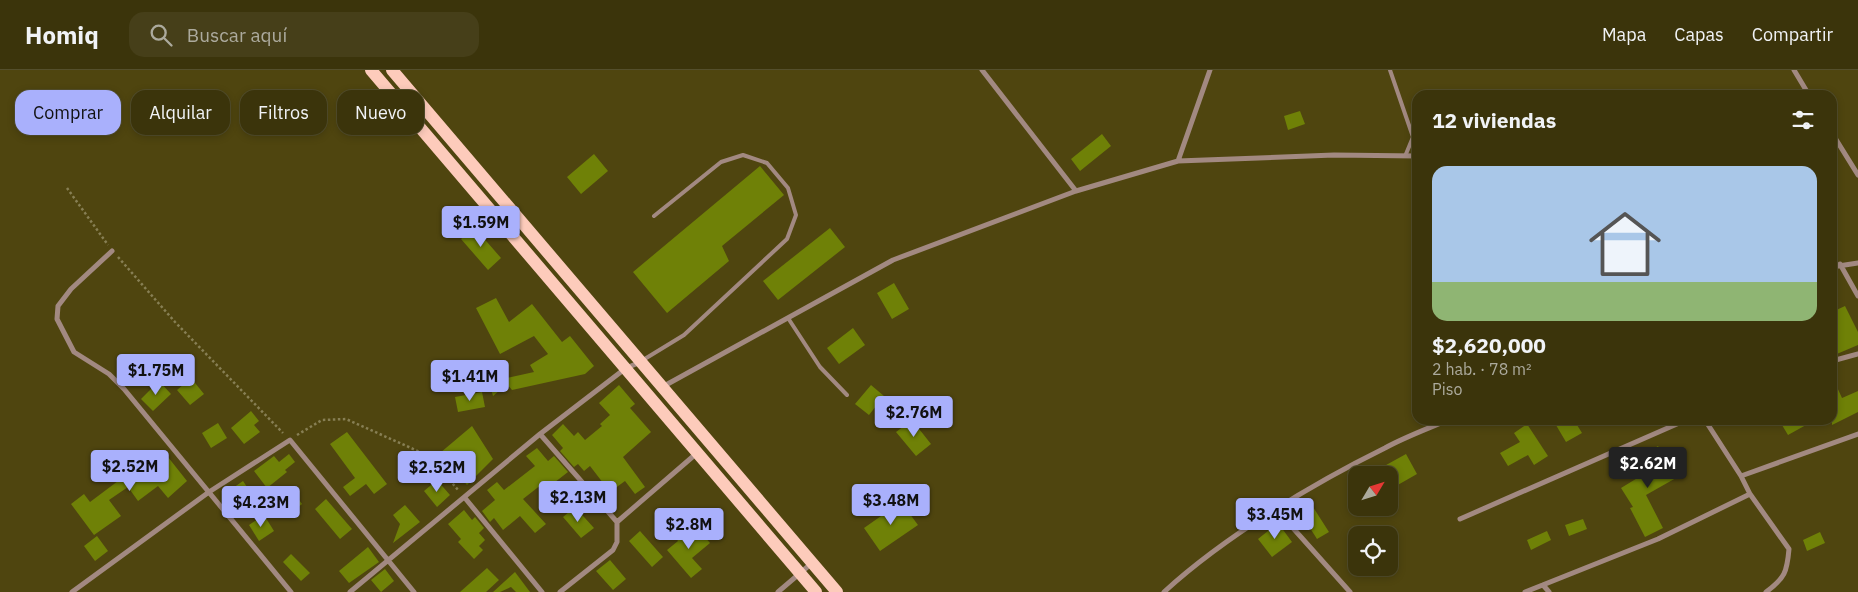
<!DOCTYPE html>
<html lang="es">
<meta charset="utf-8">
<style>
body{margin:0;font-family:"IBM Plex Sans",sans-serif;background:#463f19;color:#f1f3f6;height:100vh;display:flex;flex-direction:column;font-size:19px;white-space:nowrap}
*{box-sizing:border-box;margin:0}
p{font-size:16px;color:#acaa9d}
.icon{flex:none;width:28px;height:28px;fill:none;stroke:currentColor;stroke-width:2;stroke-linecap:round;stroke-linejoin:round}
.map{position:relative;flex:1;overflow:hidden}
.details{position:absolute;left:1412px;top:20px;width:425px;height:335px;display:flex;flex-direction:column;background:#3b340b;border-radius:15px;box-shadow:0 2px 8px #0003,0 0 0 1px #544f2c}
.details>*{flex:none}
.guide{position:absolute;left:15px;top:20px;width:475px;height:45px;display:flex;gap:10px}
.needle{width:32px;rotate:52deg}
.buttons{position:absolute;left:1348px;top:396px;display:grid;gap:10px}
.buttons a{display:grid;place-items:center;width:50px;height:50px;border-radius:10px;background:#3b340b;box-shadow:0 2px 8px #0003,0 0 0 1px #544f2c;font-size:25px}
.price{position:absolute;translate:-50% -42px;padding:0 11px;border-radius:5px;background:#a9b0fc;color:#111;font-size:16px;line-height:32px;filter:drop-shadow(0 1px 2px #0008)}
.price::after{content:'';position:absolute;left:50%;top:30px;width:15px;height:11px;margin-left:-8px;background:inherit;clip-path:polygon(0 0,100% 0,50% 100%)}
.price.current{background:#222;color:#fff}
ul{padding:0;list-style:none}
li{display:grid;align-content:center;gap:10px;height:265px;padding:0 20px}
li+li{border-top:1px solid #544f2c}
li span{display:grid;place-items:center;height:155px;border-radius:15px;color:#555}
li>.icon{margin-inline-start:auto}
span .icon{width:90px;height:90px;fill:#fffc;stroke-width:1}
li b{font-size:21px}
h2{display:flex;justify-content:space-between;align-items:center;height:60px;padding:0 20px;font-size:21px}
.pill{padding:0 18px;border-radius:15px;background:#3b340b;box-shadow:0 2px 8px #0003,0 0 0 1px #544f2c;font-size:18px;line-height:45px}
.pill.current{background:#a9b0fc;color:#111}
header{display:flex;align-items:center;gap:30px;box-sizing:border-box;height:70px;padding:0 25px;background:#3b340b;border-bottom:1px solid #544f2c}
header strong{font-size:24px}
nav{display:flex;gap:28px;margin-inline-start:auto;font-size:18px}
.search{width:350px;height:45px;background:#463f19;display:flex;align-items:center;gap:12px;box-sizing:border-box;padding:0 18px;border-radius:15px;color:#acaa9d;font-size:19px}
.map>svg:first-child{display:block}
.building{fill:#6f8107}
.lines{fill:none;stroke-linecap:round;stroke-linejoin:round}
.path{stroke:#877f54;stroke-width:2.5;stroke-dasharray:2.5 2.5;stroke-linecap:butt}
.service{stroke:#a28981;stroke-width:4}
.minor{stroke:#a28981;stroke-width:5}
.primary{stroke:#fdcbbb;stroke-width:12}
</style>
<header>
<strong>Homiq</strong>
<div class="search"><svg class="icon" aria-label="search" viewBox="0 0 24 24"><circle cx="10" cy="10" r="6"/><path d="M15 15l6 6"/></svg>Buscar aquí</div>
<nav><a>Mapa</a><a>Capas</a><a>Compartir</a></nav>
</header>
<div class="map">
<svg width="1858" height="522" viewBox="0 0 1858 522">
<rect width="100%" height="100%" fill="#4f450f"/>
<path class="building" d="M1300 41 1305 54 1288 60 1284 46Z
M1102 64 1111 76 1080 101 1071 89Z
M594 84 608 101 581 124 567 107Z
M760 96 784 125 722 176 729 191 667 243 633 202Z
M474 157 501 188 488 200 461 169Z
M830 158 845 177 778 230 763 211Z
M894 213 909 239 892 249 877 223Z
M496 228 509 252 532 234 562 272 570 266 594 296 585 304 512 320 507 314 493 326 489 312 534 302 530 295 548 284 534 266 500 284 476 238Z
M1845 236 1858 262V275L1832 286V242Z
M853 258 865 275 839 294 827 278Z
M1832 306 1842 328 1858 321V342L1832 355Z
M191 308 204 324 190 335 177 320Z
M159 311 171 324 153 341 141 329Z
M619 315 635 334 630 338 651 362 623 387 645 417 635 424 625 411 610 422 590 396 584 401 578 394 574 397 560 381 563 378 552 365 563 354 574 366 578 362 585 370 602 356 600 354 610 345 599 333Z
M871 315 884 326 869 345 855 334Z
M482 322 485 337 458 342 455 327Z
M251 341 259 351 254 355 260 362 244 374 231 358Z
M912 350 931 374 916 386 896 362Z
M1553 350H1574L1582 363 1566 372Z
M1791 350H1815L1788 365 1782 355Z
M218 353 227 368 211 378 202 363Z
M1527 354 1548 386 1534 395 1528 385 1508 396 1500 383 1520 372 1514 363Z
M472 356 493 389 467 415 440 383Z
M347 362 387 414 374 424 366 414 350 426 343 417 355 408 330 374Z
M1658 376 1676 408 1646 425 1663 458 1645 467 1630 438 1633 437 1621 418 1644 404 1635 390Z
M537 378 548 391 554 386 568 402 550 416 546 411 523 429 546 454 535 463 520 446 503 460 494 448 490 452 482 441 495 430 487 420 497 412 504 420 535 396 526 386Z
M164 382 187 411 168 428 158 416 138 431 128 417 109 430 121 446 94 465 71 434 84 424 90 432 130 402 134 408Z
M289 384 295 392 285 400 287 402 267 418 254 401 274 386 279 392Z
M1406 384 1417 404 1389 420V405H1368Z
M437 410 450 425 437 437 424 421Z
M243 411 251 423 239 432 230 420Z
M294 423 302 434 288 445 279 434Z
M326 429 352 459 340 469 315 439Z
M901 432 918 455 880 481 864 458Z
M405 435 420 452 393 473 400 454 393 445Z
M575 437 594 458 581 468 563 447Z
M1313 437 1329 462 1317 469 1301 444Z
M464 440 472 450 475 447 484 458 479 463 485 470 479 476 483 480 474 489 458 472 461 469 448 454Z
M264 445 274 461 259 471 249 455Z
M1583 449 1587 459 1569 466 1565 455Z
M1278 453 1292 472 1272 487 1258 469Z
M694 454 710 473 692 488 702 499 691 508 667 480 678 471 676 468Z
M640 461 663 487 652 497 629 471Z
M1547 461 1551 470 1531 480 1527 470Z
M1820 462 1825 473 1807 481 1803 470Z
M97 466 108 481 95 491 84 476Z
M368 477 379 492 349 513 339 501Z
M291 484 310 503 301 511 283 492Z
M610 490 626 509 613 520 596 501Z
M487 498 499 510 486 522H460Z
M385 499 394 511 381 522 371 510Z
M515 502 530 522H516L511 517 500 522H493Z"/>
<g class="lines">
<path class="path" d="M67 118 108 175
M118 187 175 252 283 363
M297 365 322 350 346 349 420 382 440 399 459 421"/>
<path class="service" d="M1390 0 1413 67 1406 84
M788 248 820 297 847 325
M643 290 684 265 787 169 796 145 788 118 767 93 743 85 721 92 654 146"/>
<path class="minor" d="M982 0 1076 121
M1794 0 1809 25
M1832 63 1858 105
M1178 91 1210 0
M112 181 71 219 58 236 57 249 74 282 109 304 124 319 291 522
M1840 194 1858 226
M1832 197 1858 193
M1832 291 1858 284
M664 316 893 190 1076 121 1178 91 1334 85 1418 86
M1705 350 1741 406 1858 364
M540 364 617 452
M1750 424 1789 479C1787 502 1785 508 1766 522
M465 428 542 522
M1276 439 1350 522
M1460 449 1686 350
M1543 515 1549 522
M72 522 209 422 290 370 414 522
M350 522 540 364 626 298 641 292
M560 522 613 480 617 472V452L697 383
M778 522 812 493
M1164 522C1224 467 1312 414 1385 378 1405 367 1427 359 1448 350
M1525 522 1658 469 1750 424 1741 406"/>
<path class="primary" d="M371 0 816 522
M392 0 837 522"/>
</g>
</svg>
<div class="buttons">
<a><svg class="needle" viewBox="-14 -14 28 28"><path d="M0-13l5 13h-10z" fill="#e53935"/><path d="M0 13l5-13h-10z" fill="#acaa9d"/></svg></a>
<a><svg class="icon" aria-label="locate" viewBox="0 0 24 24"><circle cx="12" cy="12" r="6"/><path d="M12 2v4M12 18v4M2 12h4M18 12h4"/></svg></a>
</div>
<b class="price" style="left:481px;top:178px">$1.59M</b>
<b class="price" style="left:156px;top:326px">$1.75M</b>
<b class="price" style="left:470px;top:332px">$1.41M</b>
<b class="price" style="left:914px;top:368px">$2.76M</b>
<b class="price current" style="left:1648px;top:419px">$2.62M</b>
<b class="price" style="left:130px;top:422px">$2.52M</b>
<b class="price" style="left:437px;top:423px">$2.52M</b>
<b class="price" style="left:578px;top:453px">$2.13M</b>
<b class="price" style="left:891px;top:456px">$3.48M</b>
<b class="price" style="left:261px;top:458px">$4.23M</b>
<b class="price" style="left:1275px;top:470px">$3.45M</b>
<b class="price" style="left:689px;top:480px">$2.8M</b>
<div class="guide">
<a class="pill current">Comprar</a>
<a class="pill">Alquilar</a>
<a class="pill">Filtros</a>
<a class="pill">Nuevo</a>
</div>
<section class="details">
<h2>12 viviendas<svg class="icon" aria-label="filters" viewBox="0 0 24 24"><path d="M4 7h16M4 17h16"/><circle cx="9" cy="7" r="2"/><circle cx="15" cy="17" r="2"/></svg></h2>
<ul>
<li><span style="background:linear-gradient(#a9c7e8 75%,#8fb573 0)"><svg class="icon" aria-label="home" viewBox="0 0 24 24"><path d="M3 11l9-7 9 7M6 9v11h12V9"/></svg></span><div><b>$2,620,000</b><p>2 hab. · 78 m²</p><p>Piso</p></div></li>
</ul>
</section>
</div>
